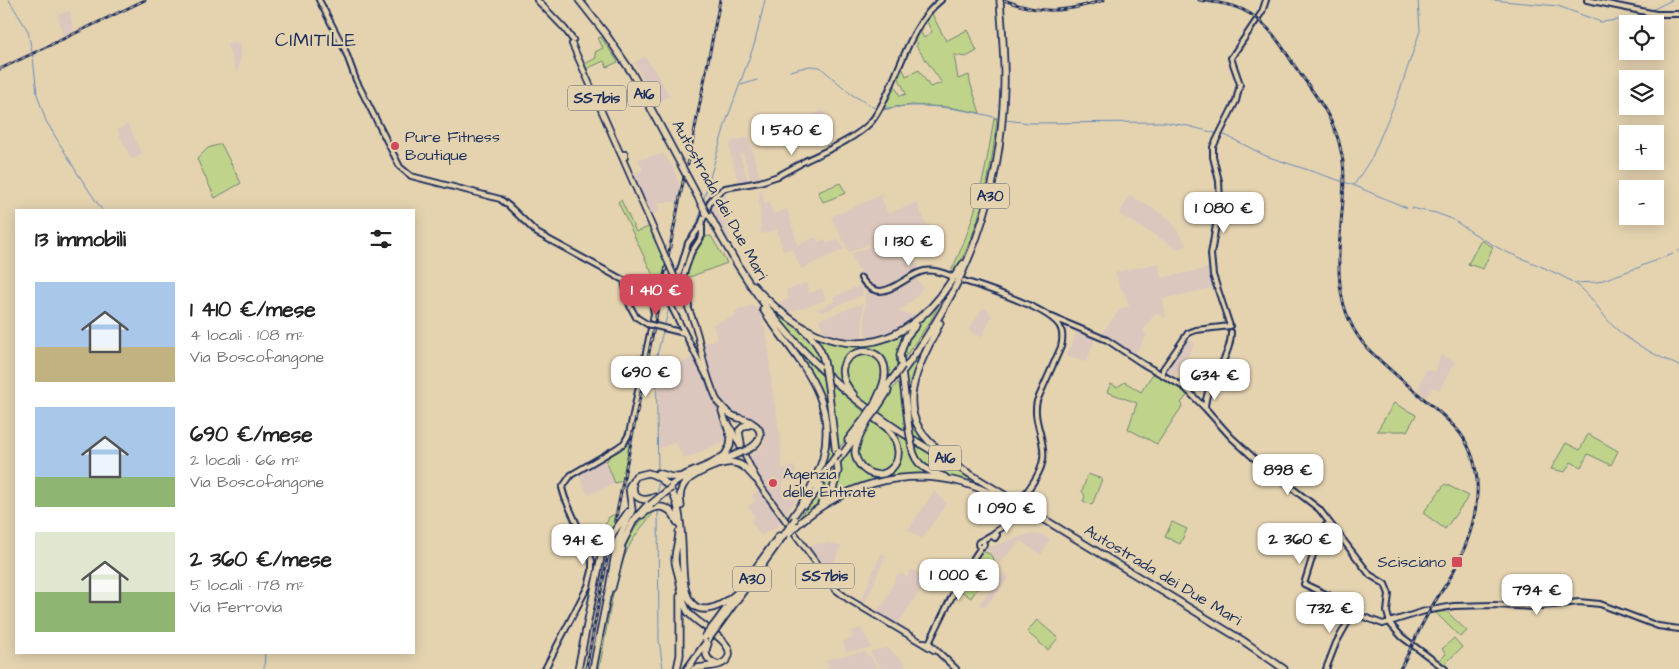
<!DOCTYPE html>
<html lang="it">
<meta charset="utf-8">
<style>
body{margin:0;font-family:"Architects Daughter",sans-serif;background:#f2f2f2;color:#222;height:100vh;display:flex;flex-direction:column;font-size:19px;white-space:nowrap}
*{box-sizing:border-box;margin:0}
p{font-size:16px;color:#767676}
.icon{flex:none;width:28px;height:28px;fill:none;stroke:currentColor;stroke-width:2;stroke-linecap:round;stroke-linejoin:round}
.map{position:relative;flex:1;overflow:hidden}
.side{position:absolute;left:15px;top:209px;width:400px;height:445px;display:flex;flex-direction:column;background:#fff;border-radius:0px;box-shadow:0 2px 12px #0003}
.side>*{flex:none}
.buttons{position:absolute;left:1619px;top:15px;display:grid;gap:10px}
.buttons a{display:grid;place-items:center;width:45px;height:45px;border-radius:0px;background:#fff;box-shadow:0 2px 12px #0003;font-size:25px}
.price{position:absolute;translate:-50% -42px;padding:0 11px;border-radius:10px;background:#fff;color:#222;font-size:16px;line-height:32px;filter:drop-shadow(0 1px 2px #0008)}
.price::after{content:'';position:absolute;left:50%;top:30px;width:15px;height:11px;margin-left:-8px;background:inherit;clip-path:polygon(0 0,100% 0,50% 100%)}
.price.current{background:#d1495b;color:#fff}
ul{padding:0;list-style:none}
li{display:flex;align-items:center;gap:15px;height:125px;padding:0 20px}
li span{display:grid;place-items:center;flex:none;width:140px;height:100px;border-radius:0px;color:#555}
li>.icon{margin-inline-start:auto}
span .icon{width:60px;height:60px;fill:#fffc;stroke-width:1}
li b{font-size:21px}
h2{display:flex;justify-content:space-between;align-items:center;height:60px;padding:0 20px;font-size:21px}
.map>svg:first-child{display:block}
.built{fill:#dbc7bd}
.green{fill:#bfd48a;stroke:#6d8274}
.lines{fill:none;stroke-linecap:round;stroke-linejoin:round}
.stream{stroke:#668bb8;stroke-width:1}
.secondary-casing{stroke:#1b2f5e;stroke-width:8}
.primary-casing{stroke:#1b2f5e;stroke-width:8}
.highway-casing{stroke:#1b2f5e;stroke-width:9}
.secondary{stroke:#e5d3b0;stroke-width:4}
.primary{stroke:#e5d3b0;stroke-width:4.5}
.highway{stroke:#e5d3b0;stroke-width:5.5}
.rail-casing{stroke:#1b2f5e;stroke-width:3}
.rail{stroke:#e5d3b0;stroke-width:1;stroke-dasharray:4;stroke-linecap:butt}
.secondary-bridge-casing{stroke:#1b2f5e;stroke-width:8;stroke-linecap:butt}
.primary-bridge-casing{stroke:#1b2f5e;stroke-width:8;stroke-linecap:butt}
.highway-bridge-casing{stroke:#1b2f5e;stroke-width:9;stroke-linecap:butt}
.secondary-bridge{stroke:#e5d3b0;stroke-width:4}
.primary-bridge{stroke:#e5d3b0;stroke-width:4.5}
.highway-bridge{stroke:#e5d3b0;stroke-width:5.5}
.poi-dot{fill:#d1495b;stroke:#e5d3b0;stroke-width:2}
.labels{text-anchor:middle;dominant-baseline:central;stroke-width:4.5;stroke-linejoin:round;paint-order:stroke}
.shield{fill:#e5d3b0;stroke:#586077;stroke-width:1}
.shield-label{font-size:15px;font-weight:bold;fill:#1b2f5e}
.poi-label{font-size:16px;fill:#1b2f5e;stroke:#e5d3b0;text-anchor:start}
.street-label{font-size:16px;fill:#1b2f5e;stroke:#e5d3b0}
.quarter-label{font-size:19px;letter-spacing:1px;fill:#1b2f5e;stroke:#e5d3b0}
</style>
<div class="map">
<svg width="1679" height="669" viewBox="0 0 1679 669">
<rect width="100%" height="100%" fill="#e5d3b0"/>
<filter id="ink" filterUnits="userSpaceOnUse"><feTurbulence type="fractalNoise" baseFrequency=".02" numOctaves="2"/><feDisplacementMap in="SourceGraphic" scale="10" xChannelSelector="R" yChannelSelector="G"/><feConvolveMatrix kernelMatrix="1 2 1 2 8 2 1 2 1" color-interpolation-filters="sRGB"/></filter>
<g filter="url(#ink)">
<path class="built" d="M70 11 74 32 63 38 58 14Z
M238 42 241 45V57L237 74 227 44Z
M645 57 656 72 657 75 670 96 657 102 634 62Z
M824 110 826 115 819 118 821 124 804 131 800 123 790 128 789 125Z
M128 124 142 154 133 159 131 158 117 130Z
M748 137 761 180 751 181 743 153 740 154 748 182 739 185 729 148 731 142Z
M663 154 671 164 675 172 680 187 679 191 677 202 657 203 660 211 650 216 631 172 643 171 638 159Z
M762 189 764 203 769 202 773 214 787 209 798 245 816 237 818 242 825 239 827 244 838 239 844 249 801 269 792 248 783 251 777 230 761 234 759 195 760 190Z
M725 190 729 213 728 231 730 239 728 240 712 209 709 206 716 196Z
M885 193 886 195 881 197 888 214 917 202 927 226 929 237 909 246 920 271 910 275 888 289 877 290 869 285 863 278 851 254 869 247V244L849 252 831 217Z
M1130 195 1170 219 1187 246 1178 249 1119 214Z
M1159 263 1161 278 1210 268V274L1216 287 1163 299 1166 318 1155 313 1143 332 1147 335 1134 355 1129 351 1127 353 1122 348 1123 346 1114 340 1113 342 1111 341 1112 339 1102 333 1120 309 1129 306 1123 290H1121L1115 272Z
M915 276 923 287 915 298 899 311V313L918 315 899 330 883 336 865 339V286L878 292H886Z
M806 283 810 293 822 288 826 300 791 312 778 303 789 299 786 290Z
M861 285 863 295 821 313 820 310 816 311V310L835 301 833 297Z
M863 303 862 338 848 339 824 333 819 320Z
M754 305 763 318 768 342 772 388 780 435 782 469 795 466 796 481 783 482V497H798L774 530 772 529 761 536 751 521 755 517 748 506 756 501 752 495 764 487 747 457 761 448 765 441V433L758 422 751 418 735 415 725 407 730 439 684 459 675 442 659 449 658 387 673 378 669 371 693 357 690 348 717 339 713 324 735 316V311Z
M983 307 990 311 989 314 992 316 982 337 968 331Z
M1076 332 1095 339 1086 362 1065 356 1072 345Z
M1186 337 1195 343 1173 379 1165 374V370Z
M1441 355 1455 361 1440 390 1434 388 1431 389 1426 397 1418 389 1426 369 1435 372Z
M604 457 615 483 588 495 578 473Z
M934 491 947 503 922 539 908 530Z
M1029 534 1042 535 1050 539 1041 555 1021 541 999 563 986 548Z
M828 543 841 546 828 577 806 545Z
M881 554 886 555 864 605 860 603Z
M912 569 927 580 898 624 876 611 884 604 897 575 904 574 906 578Z
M1004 572 1009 578 984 608 979 604Z
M861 628 872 648 846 652 843 641 853 638 851 631Z
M887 647 906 664 902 669H881L870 652Z
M865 651 868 656 870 655 878 669H829L826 662 828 659Z"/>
<path class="green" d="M931 12 946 41 967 30 977 51 966 57 954 55 958 79 969 75 970 82 980 113 948 107 912 105 880 109 893 82 900 96 906 94 897 74 901 65 906 76 919 70 930 87 942 83 916 46 918 44 915 39 919 29 924 38 932 32 925 18Z
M601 37 618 62 607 67 604 61 586 69 585 64 596 58 595 52 603 48 598 38Z
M994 118 997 119C991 172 981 229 953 275L950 273C975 224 986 172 994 118Z
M221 144 241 183 215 198 197 159 208 148Z
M840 183 846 193 823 202 818 192Z
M621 200 636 232 651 226 666 261 660 290 618 202Z
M711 236 727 263 684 279 692 250 702 237Z
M1481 240 1493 247 1483 269 1468 264Z
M945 292 931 320 900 364V356L908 336Z
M760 295 776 311 777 310 805 332 817 346 825 370 799 345Z
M806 329 844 343 888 339 899 334 904 337 899 366 888 381H885L882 360 865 350 844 363 849 391 827 373 825 360Z
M930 339 915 371V420L943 454 911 436 902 376Z
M791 345 826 380 836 453 821 473 819 472 824 458 825 411Z
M861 352 878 358 884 374 877 396 869 407C849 390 846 390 845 363Z
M1154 372 1188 394 1181 403 1183 405 1157 444 1128 429 1137 403 1107 392 1111 384 1117 387 1125 382 1141 392Z
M901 378 904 401 903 403 909 434 876 412Z
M829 382 865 413 838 450Z
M1394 403 1416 415 1407 431H1377Z
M872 418 891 435 898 455 890 470 873 474 859 462 856 446Z
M890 429 910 442 924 471V475L892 478 825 503 832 493 839 463 852 445 861 468 881 475 899 459Z
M1588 434 1618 451 1611 465 1588 454 1581 467 1571 462 1565 472 1551 469 1566 443 1580 450Z
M630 442 622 481 615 483 606 461 608 460 607 458 605 459 604 457Z
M912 443 993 493 941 475 921 466Z
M837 465C834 493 817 507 797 525H794Z
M1088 474 1102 479 1092 505 1083 501 1085 496 1082 491Z
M1445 484 1469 496 1445 529 1423 513Z
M653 509 652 515C642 526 632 539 626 553 611 587 607 632 599 669H597C605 627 615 533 653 509Z
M615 514 613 522 618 523 600 556 593 555 588 544 599 539 604 532 601 528 607 522 609 517Z
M1172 522 1187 529 1180 544 1165 537Z
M982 551 990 554 995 562 971 598 957 588 963 576Z
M1444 609 1467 631 1460 637 1434 611Z
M1037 620 1058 638 1048 650 1027 632Z
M1454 638 1462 647 1443 666 1438 662 1446 654 1442 649Z"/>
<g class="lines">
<path class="stream" d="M9 0 28 31 33 57 37 94 46 121 78 174 102 210
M1491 0 1558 6 1601 22 1635 18 1645 14
M1648 12 1672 0
M790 71 810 66 820 67 851 94 878 110
M741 85 757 80
M882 110C891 109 899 106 909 106 937 105 970 110 997 118
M1006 120 1029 123 1164 122 1188 126 1227 136 1266 156 1353 185 1407 208
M1354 185 1372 157 1399 93 1420 31 1418 0
M703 202 725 125 755 42 765 0
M1411 208 1436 213 1452 219 1473 233 1502 250
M697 224 702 208
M1504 251C1527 261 1553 270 1574 283 1591 293 1600 313 1613 326 1632 344 1656 355 1679 366
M1678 252 1679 250
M1641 266 1673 254
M1576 283 1597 282 1640 267
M679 284 692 240
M672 303 678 288
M658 471 656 359 669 308
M658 480V496
M658 510 659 640 663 669
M264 669 265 652"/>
<defs>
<path id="secondary" d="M319 0 345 50 356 80 400 167 411 176 500 199 509 206 537 233 647 293 652 299 654 314 629 434 624 443 617 448 571 475 562 488 565 498 588 549 592 561V571L588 586 545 669
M1587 0 1656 14H1679
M803 162C825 151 852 141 870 123 878 114 884 101 889 90 903 60 914 21 941 0
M861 278C881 309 903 275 924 271 933 269 943 273 951 276
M624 281 630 306 636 317
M964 281C986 288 1046 307 1059 325 1063 331 1063 339 1061 347L1037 401C1032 421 1046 439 1043 459 1041 474 1029 488 1021 500
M689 306 683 277 691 253 702 236V226
M1052 317 1107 340 1143 364 1184 387 1205 408
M1230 326 1213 275 1211 254 1220 202 1219 181 1213 157V147L1236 101 1240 84 1231 58 1262 12 1266 0
M668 329 684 333
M1231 332C1231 360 1206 380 1205 408L1231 437 1257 461 1319 509 1370 575 1385 584 1389 594 1387 612 1390 623 1393 627 1402 637 1445 669
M1163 375V369L1188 333 1196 330 1230 326
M707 377 670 304 688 243 700 227 710 202 714 196 725 188 760 182 778 176 800 164
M1329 523 1325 526 1322 536 1314 552 1304 584 1343 602 1361 616 1383 624 1425 611 1454 606 1493 605 1535 607 1579 602 1600 604 1658 626 1679 629
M994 533 1004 526 1015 511
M995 533 997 535 995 538 992 536Z
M981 541 993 534
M978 544a3 3 0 1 1 6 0a3 3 0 1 1-6 0Z
M929 643 962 576 981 547
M1326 669 1336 643 1354 611"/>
<path id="primary" d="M537 0 564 28 573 40
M572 44 621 155
M622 154H625V157H622Z
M622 157 664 253
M681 292C688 306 694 321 698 336 703 360 708 382 719 404
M729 424 759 484 835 589 848 599 934 650
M923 642 929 643 956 669"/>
<path id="highway" d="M579 0 605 33 632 73 697 195
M708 212C755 305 813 374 901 432L1242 640 1284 669
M753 285C804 341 868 370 929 309
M763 309C794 358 839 394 823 458 819 473 811 487 804 501
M927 312 940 297 963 264
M940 323C917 370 888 415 944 454
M803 329C815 340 823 351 825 367
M903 371C968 283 1001 197 1004 87 1005 58 1002 29 1000 0
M882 393 897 373
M854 395C815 352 887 334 885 374 885 384 879 394 875 403
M718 402C722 406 725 411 730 414 736 419 746 418 752 423 767 432 759 444 747 450
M877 408 888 391
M867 422C862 431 856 441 855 451 855 456 857 461 860 465 879 490 917 461 887 428 881 423 874 418 868 414
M909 430 900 355 906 337 916 325
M848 440 865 418
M912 447C915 466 928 471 945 477
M742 450 739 431 744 426 753 424
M839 459 859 432
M722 461 737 454
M658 473 671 477H680L711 464 725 455 730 446 731 438 722 411
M633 486C633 500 645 502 655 497
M670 486 684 477
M814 487 834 459
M821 504 833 489 838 471 828 386
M805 505 821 485
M681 506C680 499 679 493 683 486 689 475 722 460 735 463 746 465 750 474 757 480
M642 515C655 503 671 504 677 522
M792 518 805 499
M796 526C841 485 904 467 964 483 984 489 1002 498 1020 508
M679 532C679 541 675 550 675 559 675 566 678 572 679 578 682 590 681 601 688 612 696 624 733 640 729 656 724 669 705 665 694 669
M618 552 634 520 651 501
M612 588 622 549
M608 595 617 542 632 510 629 487 636 476 648 473C692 484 678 554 685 587 692 622 719 609 738 592
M715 624 779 536
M718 626 786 532
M708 644C704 653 706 660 716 664
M578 669 603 547 628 512
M593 669 608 592
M677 669 680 655V596
M687 669 710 637"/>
</defs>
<use href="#secondary" class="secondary-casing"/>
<use href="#primary" class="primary-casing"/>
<use href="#highway" class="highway-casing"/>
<use href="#secondary" class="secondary"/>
<use href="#primary" class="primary"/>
<use href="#highway" class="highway"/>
<defs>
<path id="rail" d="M1004 0C1042 15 1065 12 1104 0
M1199 0C1210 2 1222 3 1233 6 1263 15 1278 40 1294 65 1313 92 1335 118 1341 151 1345 167 1344 184 1343 200 1339 252 1329 306 1368 349 1387 368 1409 386 1430 404 1440 413 1451 422 1460 433 1493 478 1473 539 1447 583 1441 592 1434 602 1429 612 1418 630 1411 650 1400 669
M0 69 145 0
M688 164 720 0
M615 522 684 177
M586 669 611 539"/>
</defs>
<use href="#rail" class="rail-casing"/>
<use href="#rail" class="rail"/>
<defs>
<path id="secondary-bridge" d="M636 317 647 324 668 329
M1015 511 1021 500"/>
<path id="primary-bridge" d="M664 253 681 292"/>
<path id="highway-bridge" d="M697 195 707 215
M825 367 828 386
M897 373 902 366
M865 418 874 405
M868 420 877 408
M909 430 912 447
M737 454 747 450
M834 459 839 452
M650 505 671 488
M786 532 795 519
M789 533 796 526
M710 637 718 626
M704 638 715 624"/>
</defs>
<use href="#secondary-bridge" class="secondary-bridge-casing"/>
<use href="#primary-bridge" class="primary-bridge-casing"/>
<use href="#highway-bridge" class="highway-bridge-casing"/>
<use href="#secondary-bridge" class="secondary-bridge"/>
<use href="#primary-bridge" class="primary-bridge"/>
<use href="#highway-bridge" class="highway-bridge"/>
</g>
</g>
<g class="poi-dot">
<circle cx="395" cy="146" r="5"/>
<circle cx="773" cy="483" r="5"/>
<rect x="1451" y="556" width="12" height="12" rx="2.5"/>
</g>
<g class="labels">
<g class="shield">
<rect x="628" y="81.5" width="32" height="25" rx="4"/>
<rect x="568" y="85.5" width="58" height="25" rx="4"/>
<rect x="971" y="183.5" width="38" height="25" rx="4"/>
<rect x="929" y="445.5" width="32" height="25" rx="4"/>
<rect x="796" y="563.5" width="58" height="25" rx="4"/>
<rect x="733" y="566.5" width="38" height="25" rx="4"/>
</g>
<g class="shield-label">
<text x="644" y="94">A16</text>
<text x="597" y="98">SS7bis</text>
<text x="990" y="196">A30</text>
<text x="945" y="458">A16</text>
<text x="825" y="576">SS7bis</text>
<text x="752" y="579">A30</text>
</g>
<g class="poi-label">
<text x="405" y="137">Pure Fitness<tspan x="405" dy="18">Boutique</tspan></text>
<text x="783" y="474">Agenzia<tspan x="783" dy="18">delle Entrate</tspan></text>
<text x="1446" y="562" text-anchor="end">Scisciano</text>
</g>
<g class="street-label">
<text transform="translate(720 200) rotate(61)">Autostrada dei Due Mari</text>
<text transform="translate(1163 575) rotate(31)">Autostrada dei Due Mari</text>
</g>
<g class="quarter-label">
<text x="316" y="40">CIMITILE</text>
</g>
</g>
</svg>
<div class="buttons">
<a><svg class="icon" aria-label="locate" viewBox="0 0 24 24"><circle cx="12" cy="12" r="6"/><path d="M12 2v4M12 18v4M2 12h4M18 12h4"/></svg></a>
<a><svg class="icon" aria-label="layers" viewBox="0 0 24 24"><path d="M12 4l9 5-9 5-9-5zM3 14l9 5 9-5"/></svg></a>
<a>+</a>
<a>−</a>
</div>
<b class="price" style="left:792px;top:156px">1 540 €</b>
<b class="price" style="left:1224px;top:234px">1 080 €</b>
<b class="price" style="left:909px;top:267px">1 130 €</b>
<b class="price current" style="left:656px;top:316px">1 410 €</b>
<b class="price" style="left:646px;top:398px">690 €</b>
<b class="price" style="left:1215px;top:401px">634 €</b>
<b class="price" style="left:1288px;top:496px">898 €</b>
<b class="price" style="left:1007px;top:534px">1 090 €</b>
<b class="price" style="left:1300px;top:565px">2 360 €</b>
<b class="price" style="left:583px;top:566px">941 €</b>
<b class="price" style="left:959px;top:601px">1 000 €</b>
<b class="price" style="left:1537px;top:616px">794 €</b>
<b class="price" style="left:1330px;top:634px">732 €</b>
<section class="side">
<h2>13 immobili<svg class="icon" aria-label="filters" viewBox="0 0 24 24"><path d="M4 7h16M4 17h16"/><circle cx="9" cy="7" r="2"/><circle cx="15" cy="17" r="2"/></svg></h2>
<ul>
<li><span style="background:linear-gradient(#a9c7e8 65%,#c2b280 0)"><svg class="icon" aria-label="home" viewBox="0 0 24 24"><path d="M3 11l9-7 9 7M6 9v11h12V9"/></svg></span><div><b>1 410 €/mese</b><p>4 locali · 108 m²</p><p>Via Boscofangone</p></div></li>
<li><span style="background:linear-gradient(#a9c7e8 70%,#8fb573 0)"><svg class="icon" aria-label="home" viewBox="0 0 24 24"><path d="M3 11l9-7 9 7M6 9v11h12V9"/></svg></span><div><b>690 €/mese</b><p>2 locali · 66 m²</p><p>Via Boscofangone</p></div></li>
<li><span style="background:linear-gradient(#dfe7d0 60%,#8fb573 0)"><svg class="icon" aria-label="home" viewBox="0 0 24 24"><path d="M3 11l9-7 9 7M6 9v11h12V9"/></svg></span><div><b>2 360 €/mese</b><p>5 locali · 178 m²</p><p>Via Ferrovia</p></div></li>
</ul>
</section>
</div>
